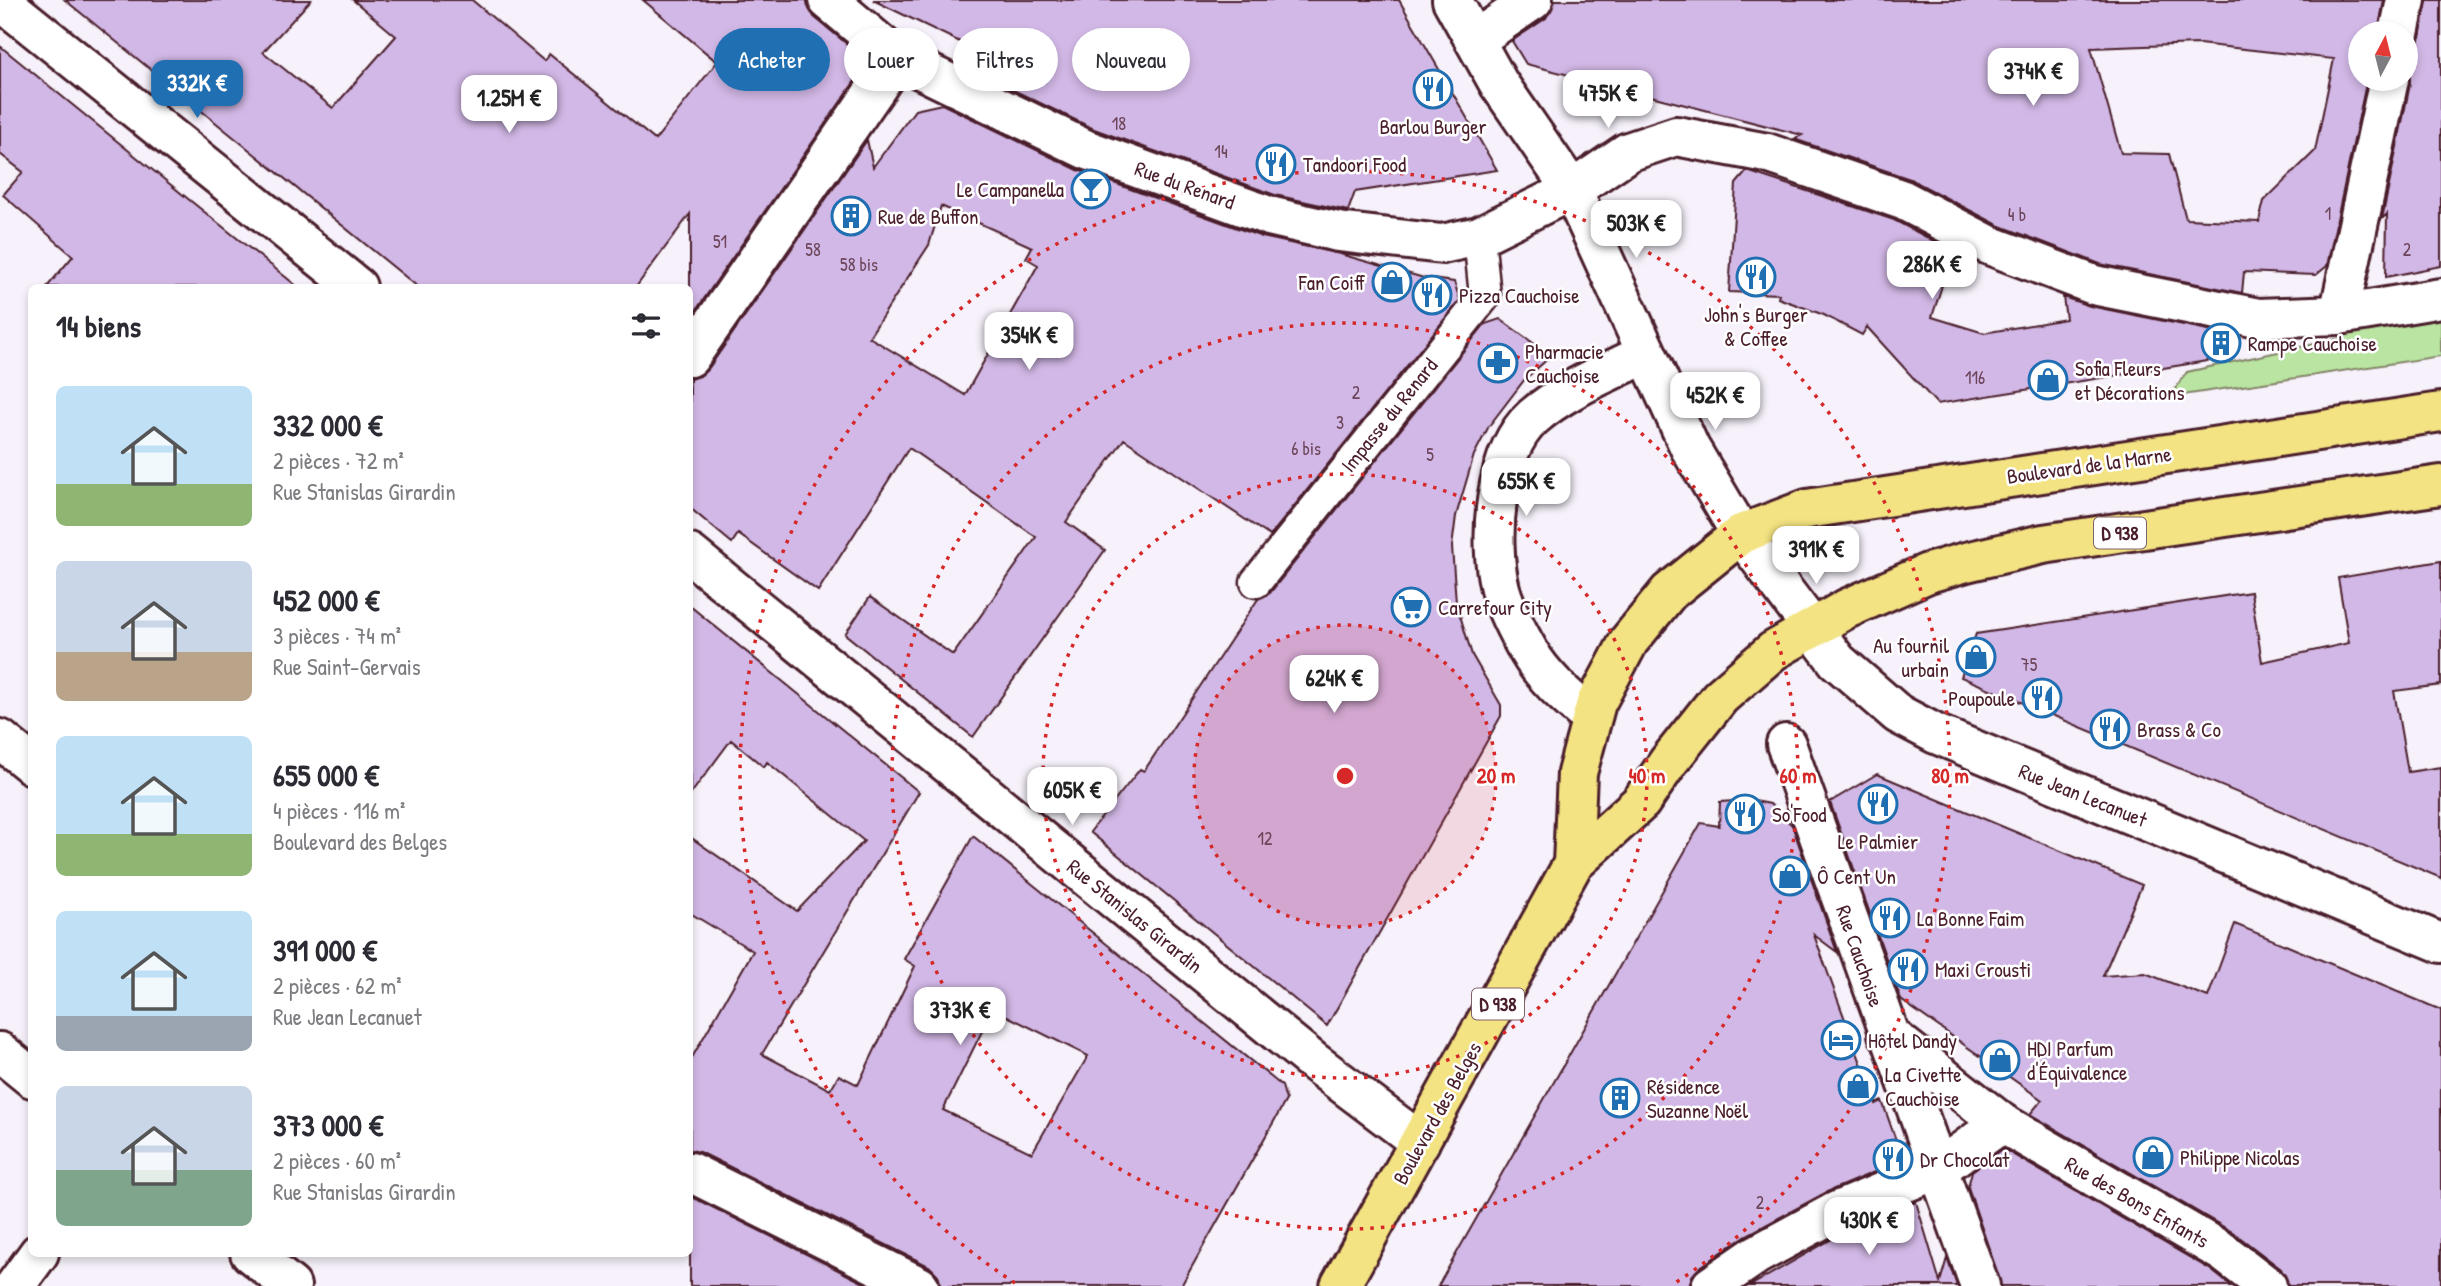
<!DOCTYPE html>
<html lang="fr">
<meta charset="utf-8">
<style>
body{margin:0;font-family:"Patrick Hand",sans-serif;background:#f7f7f7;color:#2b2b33;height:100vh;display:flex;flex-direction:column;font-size:26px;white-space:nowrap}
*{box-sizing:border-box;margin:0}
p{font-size:23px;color:#7c7c81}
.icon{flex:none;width:38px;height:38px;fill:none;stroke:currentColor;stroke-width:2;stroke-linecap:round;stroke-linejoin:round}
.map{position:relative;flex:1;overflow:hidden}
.drawer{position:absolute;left:28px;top:284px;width:665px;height:973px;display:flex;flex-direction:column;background:#fff;border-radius:10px;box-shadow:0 4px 10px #0003}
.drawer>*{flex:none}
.guide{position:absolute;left:714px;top:28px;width:665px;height:63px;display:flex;gap:14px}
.needle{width:46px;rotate:7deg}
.fabs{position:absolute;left:2348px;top:21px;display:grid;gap:14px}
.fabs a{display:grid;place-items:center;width:70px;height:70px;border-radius:50%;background:#fff;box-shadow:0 4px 10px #0003;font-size:35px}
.price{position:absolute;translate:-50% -60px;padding:0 16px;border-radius:14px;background:#fff;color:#222;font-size:23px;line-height:46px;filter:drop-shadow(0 2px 4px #0008)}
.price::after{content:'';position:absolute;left:50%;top:42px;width:21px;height:16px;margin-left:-10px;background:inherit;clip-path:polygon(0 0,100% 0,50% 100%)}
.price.selected{background:#1f6fb2;color:#fff}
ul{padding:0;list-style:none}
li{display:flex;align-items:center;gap:21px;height:175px;padding:0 28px}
li span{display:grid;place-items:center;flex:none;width:196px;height:140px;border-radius:10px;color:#555}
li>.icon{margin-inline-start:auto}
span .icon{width:84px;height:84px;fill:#fffc;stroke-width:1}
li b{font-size:30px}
h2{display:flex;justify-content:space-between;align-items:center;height:84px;padding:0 28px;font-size:30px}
.pill{padding:0 24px;border-radius:32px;background:#fff;box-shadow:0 4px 10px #0003;font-size:24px;line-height:63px}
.pill.selected{background:#1f6fb2;color:#fff}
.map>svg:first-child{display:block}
.green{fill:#b9e4a1;stroke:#828266;stroke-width:2}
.building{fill:#d2b8e6;stroke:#4a1f2b;stroke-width:2;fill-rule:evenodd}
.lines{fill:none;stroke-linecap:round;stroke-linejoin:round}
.service-casing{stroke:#4a1f2b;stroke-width:35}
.pedestrian-casing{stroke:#4a1f2b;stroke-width:44}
.minor-casing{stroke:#4a1f2b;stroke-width:44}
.tertiary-casing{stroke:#4a1f2b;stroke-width:44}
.primary-casing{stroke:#4a1f2b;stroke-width:44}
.service{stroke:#fff;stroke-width:30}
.pedestrian{stroke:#fff;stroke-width:38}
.minor{stroke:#fff;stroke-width:38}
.tertiary{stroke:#fff;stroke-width:38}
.primary{stroke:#f4e382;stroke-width:38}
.ring{fill:none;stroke:#d62828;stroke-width:3.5;stroke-dasharray:3.5 7}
.labels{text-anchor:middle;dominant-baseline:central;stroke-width:5;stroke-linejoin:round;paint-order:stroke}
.number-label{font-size:18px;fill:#6c455a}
.shield{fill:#fff;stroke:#80626b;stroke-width:2}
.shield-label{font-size:19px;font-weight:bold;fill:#4a1f2b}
.poi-label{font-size:21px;fill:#4a1f2b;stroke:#fff;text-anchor:start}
.street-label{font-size:21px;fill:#4a1f2b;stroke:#fff}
.centre{fill:#d62828;stroke:#fff;stroke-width:3.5}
.ring-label{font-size:21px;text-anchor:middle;font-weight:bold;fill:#d62828;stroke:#fff;stroke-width:5;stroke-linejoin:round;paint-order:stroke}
</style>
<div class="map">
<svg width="2441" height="1286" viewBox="0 0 2441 1286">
<rect width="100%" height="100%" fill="#f6f1fa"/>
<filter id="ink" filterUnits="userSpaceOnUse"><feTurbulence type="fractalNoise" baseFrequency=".0143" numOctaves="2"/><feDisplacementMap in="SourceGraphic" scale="14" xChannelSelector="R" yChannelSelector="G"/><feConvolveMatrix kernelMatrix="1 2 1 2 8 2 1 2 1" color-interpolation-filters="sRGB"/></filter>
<g filter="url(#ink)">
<path class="green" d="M2441 297V356L2170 397 2187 372 2342 338 2352 313Z"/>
<path class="building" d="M65 0H311L263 52 333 108 396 36 353 0H472L544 61 549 54 655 140 717 62 643 0H807L814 17 847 44 855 81 690 319V214L636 287H418Z
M873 0H1399L1497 170 1355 192 1348 211 1275 195 1094 129 1011 89 1043 82Z
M1555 0H2384L2378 33H2361V79H2367L2327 266 2316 275 2244 272 2242 293 2100 264 1998 225 1910 179 1794 139 1802 135 1526 64 1512 41 1546 18ZM2199 44 2334 59 2315 151 2264 201 2259 222 2186 219 2169 154 2121 153 2091 48Z
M2427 0H2441V266L2386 277 2387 214 2382 219 2410 84 2406 54 2415 48 2420 38Z
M0 46 187 198 298 287H47L73 256 3 195 23 172 0 154Z
M942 104 1078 170 1262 237 1340 254 1424 278 1454 282 1460 300 1270 536 1124 439 1066 522 1105 550 973 737 845 634 870 597 953 655 1036 537 909 448 818 591 738 534 732 543 690 508V379L700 376 708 369 867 140 873 167 915 110ZM941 206 1032 247 1026 258 1038 265 965 395 869 337 929 245Z
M1747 171 1894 220 1953 251 1932 317 1984 333 2066 319 2063 297 2090 306 2238 336 2237 353 2207 361 1937 404 1867 327 1862 335 1824 315 1778 298 1779 294 1729 292 1736 184Z
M1500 319 1551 356 1525 379 1489 426 1474 455 1456 516 1452 547 1456 602 1472 655 1501 705V716L1327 1026 1090 832 1140 769 1144 771 1258 599 1270 593 1485 324Z
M2441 561V685L2394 691 2408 772 2441 767V878L1961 677 1976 634 2251 592 2262 662 2349 643 2338 578Z
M690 606 919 792 762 1054 830 1090 839 1075 858 1085 915 966 904 959 973 836 1282 1086 1286 1100 1181 1286H941L938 1275 929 1266 700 1152 690 1150V1061L753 951 690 913V837L797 911 864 841 767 762 764 767 731 740 690 795ZM993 1009 1088 1056 1032 1153 943 1110Z
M1877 774 2142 885 2103 976 2145 973 2208 997 2235 924 2441 1010V1286H2288L2281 1269 2234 1233 2030 1114 2042 1100 1901 1000 1830 802Z
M1750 800 1770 804 1792 825 1837 952 1814 935 1876 1104 1882 1101 1903 1160 1827 1192 1745 1236 1699 1268 1692 1276 1689 1286H1438L1701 823 1719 826 1720 802Z
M2003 1149 2211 1270 2231 1286H2001L1968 1187 1972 1171Z
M690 1196 870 1286H690Z
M1916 1202 1940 1282 1947 1258 1957 1286H1750L1846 1231Z"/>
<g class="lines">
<defs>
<path id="service" d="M1256 582 1485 296 1479 236"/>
<path id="pedestrian" d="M1786 744 1980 1286
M1888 1034 2002 1123 2223 1252 2267 1286
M1711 1286 1756 1255 1837 1211 1938 1169 2002 1123"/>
<path id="minor" d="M2399 33 2406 0
M1475 40 1533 0
M2339 315 2389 79
M690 357 897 58
M1591 718C1568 698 1544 678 1529 652 1518 633 1506 610 1500 589 1488 541 1494 452 1533 417 1565 389 1607 373 1645 354
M0 739 32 765
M0 1052 32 1078
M690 1172 919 1286
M250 1253 291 1286
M15 1286 39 1253"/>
<path id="tertiary" d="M0 0 357 287
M828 0 897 58 1085 149 1269 216 1338 232 1442 244 1479 236 1572 190 1628 152 1676 136 1767 153 1903 200 1989 245 2094 285 2258 318 2339 315 2441 298
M1452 0 1499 84 1572 190 1690 448 1741 534 1837 661 1898 714 1936 734 2441 943
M690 554 1314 1062 1420 1142"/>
<path id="primary" d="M1573 864 1577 773 1596 703 1629 641 1669 592 1741 534 1807 509 2441 412
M1340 1286 1573 864 1641 802 1669 761 1720 697 1773 651 1846 609 1928 573 1966 562 2043 544 2441 485"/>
</defs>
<use href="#service" class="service-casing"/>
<use href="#pedestrian" class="pedestrian-casing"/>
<use href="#minor" class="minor-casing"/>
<use href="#tertiary" class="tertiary-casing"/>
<use href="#primary" class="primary-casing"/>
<use href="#service" class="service"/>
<use href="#pedestrian" class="pedestrian"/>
<use href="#minor" class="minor"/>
<use href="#tertiary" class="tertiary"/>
<use href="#primary" class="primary"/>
</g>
</g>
<circle cx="1345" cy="776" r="151" fill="#d62828" fill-opacity=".12"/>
<g class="ring">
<circle cx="1345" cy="776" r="151"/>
<circle cx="1345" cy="776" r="302"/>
<circle cx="1345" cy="776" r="453"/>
<path d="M1015 1283A605 605 0 1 1 1675 1283"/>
</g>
<defs>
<symbol id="restaurant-ring" viewBox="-11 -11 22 22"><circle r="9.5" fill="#fff" stroke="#1f6fb2" stroke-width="1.5"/><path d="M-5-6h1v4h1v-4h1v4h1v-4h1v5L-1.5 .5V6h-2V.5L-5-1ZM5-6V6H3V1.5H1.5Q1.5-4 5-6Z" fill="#1f6fb2"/></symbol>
<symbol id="bar-ring" viewBox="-11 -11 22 22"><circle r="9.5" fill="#fff" stroke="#1f6fb2" stroke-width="1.5"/><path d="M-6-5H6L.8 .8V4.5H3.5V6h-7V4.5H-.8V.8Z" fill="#1f6fb2"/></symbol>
<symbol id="building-ring" viewBox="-11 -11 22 22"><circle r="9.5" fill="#fff" stroke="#1f6fb2" stroke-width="1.5"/><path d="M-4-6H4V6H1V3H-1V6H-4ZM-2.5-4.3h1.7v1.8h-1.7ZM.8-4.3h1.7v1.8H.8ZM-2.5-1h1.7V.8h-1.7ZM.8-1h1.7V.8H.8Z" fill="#1f6fb2"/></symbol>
<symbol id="shop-ring" viewBox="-11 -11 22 22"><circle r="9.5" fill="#fff" stroke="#1f6fb2" stroke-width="1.5"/><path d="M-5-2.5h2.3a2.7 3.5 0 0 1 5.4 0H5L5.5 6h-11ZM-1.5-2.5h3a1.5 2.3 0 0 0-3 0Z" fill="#1f6fb2"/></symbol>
<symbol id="pharmacy-ring" viewBox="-11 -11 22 22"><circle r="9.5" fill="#fff" stroke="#1f6fb2" stroke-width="1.5"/><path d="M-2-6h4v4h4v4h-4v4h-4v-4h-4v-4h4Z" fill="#1f6fb2"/></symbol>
<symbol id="supermarket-ring" viewBox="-11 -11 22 22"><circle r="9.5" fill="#fff" stroke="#1f6fb2" stroke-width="1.5"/><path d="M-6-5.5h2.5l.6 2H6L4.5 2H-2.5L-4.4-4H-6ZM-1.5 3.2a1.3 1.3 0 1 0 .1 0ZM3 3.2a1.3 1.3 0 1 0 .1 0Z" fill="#1f6fb2"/></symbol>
<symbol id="hotel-ring" viewBox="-11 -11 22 22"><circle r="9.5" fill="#fff" stroke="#1f6fb2" stroke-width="1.5"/><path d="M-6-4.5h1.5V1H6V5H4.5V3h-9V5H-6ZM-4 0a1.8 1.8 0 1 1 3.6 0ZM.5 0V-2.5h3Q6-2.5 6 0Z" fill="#1f6fb2"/></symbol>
</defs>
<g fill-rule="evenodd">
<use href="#restaurant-ring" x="1411" y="67" width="44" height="44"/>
<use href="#restaurant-ring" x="1254" y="142" width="44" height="44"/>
<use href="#bar-ring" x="1069" y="167" width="44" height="44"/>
<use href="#building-ring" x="829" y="194" width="44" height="44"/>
<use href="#restaurant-ring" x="1734" y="255" width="44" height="44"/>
<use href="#shop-ring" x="1370" y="260" width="44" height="44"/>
<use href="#restaurant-ring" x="1410" y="273" width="44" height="44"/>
<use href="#building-ring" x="2199" y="321" width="44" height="44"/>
<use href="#pharmacy-ring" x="1476" y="341" width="44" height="44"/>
<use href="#shop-ring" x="2026" y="358" width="44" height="44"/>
<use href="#supermarket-ring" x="1389" y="585" width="44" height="44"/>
<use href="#shop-ring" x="1954" y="635" width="44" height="44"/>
<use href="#restaurant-ring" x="2020" y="676" width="44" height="44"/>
<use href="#restaurant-ring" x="2088" y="707" width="44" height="44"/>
<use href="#restaurant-ring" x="1856" y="782" width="44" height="44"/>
<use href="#restaurant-ring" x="1723" y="792" width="44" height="44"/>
<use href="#shop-ring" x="1768" y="854" width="44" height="44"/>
<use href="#restaurant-ring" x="1868" y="896" width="44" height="44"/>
<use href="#restaurant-ring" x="1886" y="947" width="44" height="44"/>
<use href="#hotel-ring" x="1819" y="1018" width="44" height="44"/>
<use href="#shop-ring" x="1978" y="1038" width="44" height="44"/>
<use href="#shop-ring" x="1836" y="1064" width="44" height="44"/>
<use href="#building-ring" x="1598" y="1076" width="44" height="44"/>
<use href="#shop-ring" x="2131" y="1135" width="44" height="44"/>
<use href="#restaurant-ring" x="1871" y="1137" width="44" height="44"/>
</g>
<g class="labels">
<g class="number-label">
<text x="1119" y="123">18</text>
<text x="1221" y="151">14</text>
<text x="2328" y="213">1</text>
<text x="2017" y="214">4 b</text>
<text x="720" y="241">51</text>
<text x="813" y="249">58</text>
<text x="2407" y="249">2</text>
<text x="859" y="264">58 bis</text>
<text x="1975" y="377">116</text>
<text x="1356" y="392">2</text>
<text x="1340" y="422">3</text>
<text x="1306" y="448">6 bis</text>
<text x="1430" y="454">5</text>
<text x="2029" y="664">75</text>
<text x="1265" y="838">12</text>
<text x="1760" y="1202">2</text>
</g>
<g class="shield">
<rect x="2094" y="517.5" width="52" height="31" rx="5"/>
<rect x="1472" y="988.5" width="52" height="31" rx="5"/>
</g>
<g class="shield-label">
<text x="2120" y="533">D 938</text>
<text x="1498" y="1004">D 938</text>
</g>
<g class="poi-label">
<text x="1433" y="126" text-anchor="middle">Barlou Burger</text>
<text x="1303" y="164">Tandoori Food</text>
<text x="1064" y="189" text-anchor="end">Le Campanella</text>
<text x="878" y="216">Rue de Buffon</text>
<text x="1365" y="282" text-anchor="end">Fan Coiff</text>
<text x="1459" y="295">Pizza Cauchoise</text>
<text x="1756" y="314" text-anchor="middle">John's Burger<tspan x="1756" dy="24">&amp; Coffee</tspan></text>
<text x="2248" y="343">Rampe Cauchoise</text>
<text x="1525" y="351">Pharmacie<tspan x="1525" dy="24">Cauchoise</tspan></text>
<text x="2075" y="368">Sofia Fleurs<tspan x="2075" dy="24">et Décorations</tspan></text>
<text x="1438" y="607">Carrefour City</text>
<text x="1949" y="645" text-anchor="end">Au fournil<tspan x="1949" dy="24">urbain</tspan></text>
<text x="2015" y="698" text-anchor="end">Poupoule</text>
<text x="2137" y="729">Brass &amp; Co</text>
<text x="1772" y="814">So'Food</text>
<text x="1878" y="841" text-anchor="middle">Le Palmier</text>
<text x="1817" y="876">Ô Cent Un</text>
<text x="1917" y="918">La Bonne Faim</text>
<text x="1935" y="969">Maxi Crousti</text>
<text x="1868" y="1040">Hôtel Dandy</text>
<text x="2027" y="1048">HDI Parfum<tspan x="2027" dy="24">d'Équivalence</tspan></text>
<text x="1885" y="1074">La Civette<tspan x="1885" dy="24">Cauchoise</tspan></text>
<text x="1647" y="1086">Résidence<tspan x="1647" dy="24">Suzanne Noël</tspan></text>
<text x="2180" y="1157">Philippe Nicolas</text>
<text x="1920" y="1159">Dr Chocolat</text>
</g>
<g class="street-label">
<text transform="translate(1185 185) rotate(20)">Rue du Renard</text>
<text transform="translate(1389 415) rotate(-51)">Impasse du Renard</text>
<text transform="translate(2089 465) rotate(-8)">Boulevard de la Marne</text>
<text transform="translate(2083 795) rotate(22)">Rue Jean Lecanuet</text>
<text transform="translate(1135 916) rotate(39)">Rue Stanislas Girardin</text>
<text transform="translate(1860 956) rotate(71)">Rue Cauchoise</text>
<text transform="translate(1437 1113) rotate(-61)">Boulevard des Belges</text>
<text transform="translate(2137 1202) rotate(30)">Rue des Bons Enfants</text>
</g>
</g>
<circle cx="1345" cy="776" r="10" class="centre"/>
<g class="ring-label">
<text x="1496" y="783">20 m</text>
<text x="1647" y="783">40 m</text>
<text x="1798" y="783">60 m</text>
<text x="1950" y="783">80 m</text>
</g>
</svg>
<div class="fabs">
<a><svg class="needle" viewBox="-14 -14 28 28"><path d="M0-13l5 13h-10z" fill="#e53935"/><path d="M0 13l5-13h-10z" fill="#7c7c81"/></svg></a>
</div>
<b class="price" style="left:2033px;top:108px">374K €</b>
<b class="price selected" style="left:197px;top:120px">332K €</b>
<b class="price" style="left:1608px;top:130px">475K €</b>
<b class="price" style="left:509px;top:135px">1.25M €</b>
<b class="price" style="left:1636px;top:260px">503K €</b>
<b class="price" style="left:1932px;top:301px">286K €</b>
<b class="price" style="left:1029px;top:372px">354K €</b>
<b class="price" style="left:1715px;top:432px">452K €</b>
<b class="price" style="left:1526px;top:518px">655K €</b>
<b class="price" style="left:1816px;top:586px">391K €</b>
<b class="price" style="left:1334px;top:715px">624K €</b>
<b class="price" style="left:1072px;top:827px">605K €</b>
<b class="price" style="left:960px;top:1047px">373K €</b>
<b class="price" style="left:1869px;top:1257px">430K €</b>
<div class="guide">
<a class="pill selected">Acheter</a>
<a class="pill">Louer</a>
<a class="pill">Filtres</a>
<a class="pill">Nouveau</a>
</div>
<section class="drawer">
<h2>14 biens<svg class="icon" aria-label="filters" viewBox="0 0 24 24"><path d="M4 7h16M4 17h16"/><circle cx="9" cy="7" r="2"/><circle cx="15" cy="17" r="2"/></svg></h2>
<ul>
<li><span style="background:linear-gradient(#bfe0f5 70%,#8fb573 0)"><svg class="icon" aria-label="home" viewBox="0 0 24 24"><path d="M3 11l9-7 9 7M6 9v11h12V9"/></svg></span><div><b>332 000 €</b><p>2 pièces · 72 m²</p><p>Rue Stanislas Girardin</p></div></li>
<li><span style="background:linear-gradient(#c9d6e8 65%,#b9a48a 0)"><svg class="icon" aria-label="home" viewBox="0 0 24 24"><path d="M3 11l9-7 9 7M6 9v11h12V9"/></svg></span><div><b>452 000 €</b><p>3 pièces · 74 m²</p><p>Rue Saint-Gervais</p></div></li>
<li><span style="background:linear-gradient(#bfe0f5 70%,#8fb573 0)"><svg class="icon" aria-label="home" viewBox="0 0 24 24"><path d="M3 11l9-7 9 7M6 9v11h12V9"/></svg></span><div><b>655 000 €</b><p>4 pièces · 116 m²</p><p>Boulevard des Belges</p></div></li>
<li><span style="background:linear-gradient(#bfe0f5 75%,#9aa5b1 0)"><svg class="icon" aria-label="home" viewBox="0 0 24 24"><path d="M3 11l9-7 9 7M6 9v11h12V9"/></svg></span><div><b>391 000 €</b><p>2 pièces · 62 m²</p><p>Rue Jean Lecanuet</p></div></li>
<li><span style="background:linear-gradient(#c9d6e8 60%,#7fa58c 0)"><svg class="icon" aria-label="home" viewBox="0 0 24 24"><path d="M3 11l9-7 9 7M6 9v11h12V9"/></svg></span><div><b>373 000 €</b><p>2 pièces · 60 m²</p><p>Rue Stanislas Girardin</p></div></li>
</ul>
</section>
</div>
